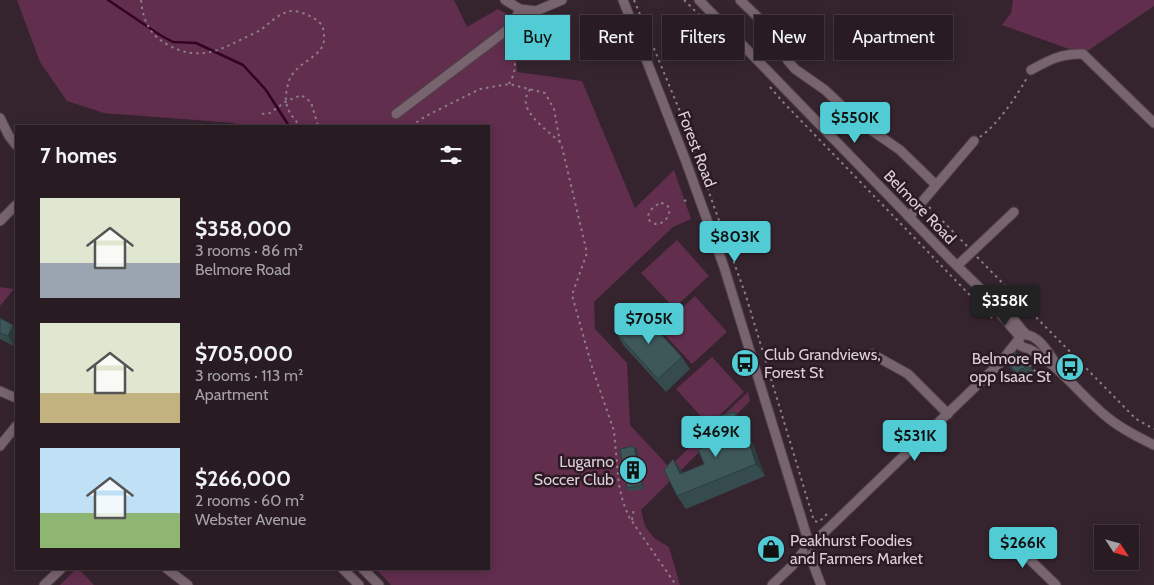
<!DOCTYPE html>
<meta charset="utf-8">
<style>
body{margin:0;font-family:Cabin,sans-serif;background:#30242a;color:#f1f3f6;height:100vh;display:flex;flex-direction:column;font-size:19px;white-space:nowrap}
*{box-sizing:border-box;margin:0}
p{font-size:16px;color:#a5a1a5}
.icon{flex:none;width:28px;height:28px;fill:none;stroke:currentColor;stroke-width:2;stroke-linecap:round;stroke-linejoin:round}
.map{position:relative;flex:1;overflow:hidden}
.panel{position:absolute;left:15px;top:125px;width:475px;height:445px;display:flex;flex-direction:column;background:#281b22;border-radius:0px;box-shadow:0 2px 12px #0003,0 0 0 1px #443940}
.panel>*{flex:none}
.guide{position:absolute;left:505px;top:15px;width:475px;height:45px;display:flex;gap:10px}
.needle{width:32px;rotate:126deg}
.fabs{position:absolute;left:1094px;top:525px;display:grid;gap:10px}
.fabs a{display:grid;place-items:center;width:45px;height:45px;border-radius:0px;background:#281b22;box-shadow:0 2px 12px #0003,0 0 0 1px #443940;font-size:25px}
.price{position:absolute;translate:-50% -42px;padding:0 11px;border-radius:5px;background:#51ccd5;color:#111;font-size:16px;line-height:32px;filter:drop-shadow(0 1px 2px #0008)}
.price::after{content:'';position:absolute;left:50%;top:30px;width:15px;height:11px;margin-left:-8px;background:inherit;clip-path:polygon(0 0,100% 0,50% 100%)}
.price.active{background:#222;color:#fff}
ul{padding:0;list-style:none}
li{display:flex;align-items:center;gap:15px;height:125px;padding:0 25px}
li span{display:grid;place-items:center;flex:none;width:140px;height:100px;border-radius:0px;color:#555}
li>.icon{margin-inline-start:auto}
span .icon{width:60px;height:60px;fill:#fffc;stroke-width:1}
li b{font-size:21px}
h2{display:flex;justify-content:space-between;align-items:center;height:60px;padding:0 25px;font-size:21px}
.tag{padding:0 18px;border-radius:0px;background:#281b22;box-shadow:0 2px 12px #0003,0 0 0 1px #443940;font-size:18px;line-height:45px}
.tag.active{background:#51ccd5;color:#111}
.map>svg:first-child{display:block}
.green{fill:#622e4e}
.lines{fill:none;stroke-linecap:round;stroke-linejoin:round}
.stream{stroke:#340224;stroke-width:2.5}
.minor-casing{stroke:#4e3f48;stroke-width:11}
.path{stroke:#8c7d86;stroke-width:2;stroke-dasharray:2.5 4;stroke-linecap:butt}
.minor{stroke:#78646f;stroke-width:9}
.wall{fill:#354b4d}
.shaded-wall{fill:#2b3d3e}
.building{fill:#3e5759;stroke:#2b3d3e}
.labels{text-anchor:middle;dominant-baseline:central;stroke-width:5;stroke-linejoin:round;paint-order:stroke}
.street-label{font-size:16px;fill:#dbcfd6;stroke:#2b1a24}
.poi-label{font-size:16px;fill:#dbcfd6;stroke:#2b1a24;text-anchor:start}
</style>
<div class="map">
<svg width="1154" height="585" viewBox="0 0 1154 585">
<rect width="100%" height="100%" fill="#35242e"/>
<path class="green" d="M17 0H454L467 27 498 9 512 17 517 72 582 81 635 208 674 170 691 219 673 227 594 302 595 329 627 363 630 425 669 467 748 392 750 401 641 510 645 526 654 538 669 547 680 585H391L376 569H489V126H238L234 123 104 113 67 101 40 62Z
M1013 0H1154V6L1083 54 1002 25 1011 13Z
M677 240 709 276 674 308 641 273Z
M0 287 14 289 0 306Z
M695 296 727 332 692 364 659 329Z
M712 357 744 392 709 425 676 389Z
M76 569H79L94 585H60Z"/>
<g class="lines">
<path class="stream" d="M108 0 160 35 173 42 196 43 243 65 266 90 289 126"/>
<defs>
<path id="minor" d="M505 0 520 9 536 11 562 0
M623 0 685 159 724 267 808 540
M699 0 950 259 996 304C1003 309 1010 314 1015 321 1019 326 1021 330 1026 334
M740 0 772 31 777 38 788 61 795 69 825 90 858 121 900 150 936 185
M1031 70C1049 60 1062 53 1083 54L1154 123
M396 114 512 26 520 9
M0 118 9 136 16 145
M909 217 974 141
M0 221 16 205
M957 266 1014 212
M997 307 1000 314 1020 337
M1019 340V343L1021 346C1024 348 1028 348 1031 350 1061 367 1081 396 1107 417 1121 429 1138 437 1154 445
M872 354 908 374 948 414
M0 391 16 398
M0 446 16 426
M1001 539 1023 553 1056 585
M814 542 832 525 1000 363 1022 335C1039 332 1052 358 1060 371
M812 554 813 564 821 585
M167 569 188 585
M343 569 359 585
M363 569 379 585
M44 585 61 569
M772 585 795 563 803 552"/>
</defs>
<use href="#minor" class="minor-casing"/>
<path class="path" d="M141 0C143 21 150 36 170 46 197 60 217 52 242 39 248 36 256 33 262 29 271 22 279 13 291 11 298 10 314 17 319 22 323 26 324 31 324 36 326 56 301 60 292 75 289 79 288 84 287 89 283 106 290 114 300 126
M634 0 681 114 746 296 814 521 819 522 828 513
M684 0 743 58
M509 84 514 74 518 33
M770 87 782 101 992 318
M530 89C527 94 525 99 526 104 528 117 551 134 560 142
M262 114 270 113 285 102 301 95 311 102 318 126
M411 126 426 116 480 89 509 84 545 93 554 109 560 142 562 147 587 253 572 295 592 367 614 431 619 485 623 502 629 517 676 585
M980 137C998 124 1017 96 1028 76
M684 201 687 200
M661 203C679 206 664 229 653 223 642 218 652 206 661 203Z
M929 207 967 246
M977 257 1136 419 1154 429
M1029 365 1036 372
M632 520 634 508"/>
<use href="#minor" class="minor"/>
</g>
<path class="wall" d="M0 318 16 329V342L14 346 0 339Z
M616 333 682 357 690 369 666 392 624 346Z
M1005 361 1028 364 1035 373 1030 378 1029 377 1024 382 1012 370Z
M735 412 744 424 747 434 753 444 765 476 686 509 677 496 673 459 683 473 704 464 721 443Z
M634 446 637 449 644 489 629 491 627 488Z"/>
<path class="shaded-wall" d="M13 325 16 329V342L14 346 8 336Z
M735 412 744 424 747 434 753 444 765 476 756 464 742 433Z
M634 446 637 449 644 489 642 485Z
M673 459 682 471 689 487 680 474Z"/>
<path class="building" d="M640 311 682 357 658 379 616 333Z
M0 318 13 325 8 336 0 333Z
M1013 353H1018L1028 364 1023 369 1022 368 1017 373 1005 361Z
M735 412 742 433 745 431 756 464 677 496 664 470 673 459 680 474 704 464 698 449 721 443 714 417Z
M634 446 642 485 627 488 620 449Z"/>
<defs>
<symbol id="bus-disc" viewBox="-11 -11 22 22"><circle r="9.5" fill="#51ccd5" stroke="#2b1a24"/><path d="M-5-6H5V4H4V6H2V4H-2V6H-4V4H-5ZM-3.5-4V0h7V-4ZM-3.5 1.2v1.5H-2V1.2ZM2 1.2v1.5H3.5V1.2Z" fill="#111"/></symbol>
<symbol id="building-disc" viewBox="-11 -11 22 22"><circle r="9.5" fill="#51ccd5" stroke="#2b1a24"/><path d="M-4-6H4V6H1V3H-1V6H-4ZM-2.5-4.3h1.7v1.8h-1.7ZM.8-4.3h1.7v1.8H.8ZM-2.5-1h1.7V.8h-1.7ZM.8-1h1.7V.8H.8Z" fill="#111"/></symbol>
<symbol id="shop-disc" viewBox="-11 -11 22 22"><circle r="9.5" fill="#51ccd5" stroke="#2b1a24"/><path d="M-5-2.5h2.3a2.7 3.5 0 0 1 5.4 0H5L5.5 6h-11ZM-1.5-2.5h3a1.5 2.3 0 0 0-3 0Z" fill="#111"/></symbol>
</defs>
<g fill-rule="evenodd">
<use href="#bus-disc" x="729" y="347" width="32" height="32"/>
<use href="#bus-disc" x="1054" y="351" width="32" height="32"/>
<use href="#building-disc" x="617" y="454" width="32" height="32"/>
<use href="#shop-disc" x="755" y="533" width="32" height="32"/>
</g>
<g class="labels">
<g class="street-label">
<text transform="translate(697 149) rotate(69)">Forest Road</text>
<text transform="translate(920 207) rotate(46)">Belmore Road</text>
</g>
<g class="poi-label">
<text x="764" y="354">Club Grandviews,<tspan x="764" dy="18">Forest St</tspan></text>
<text x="1051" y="358" text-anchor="end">Belmore Rd<tspan x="1051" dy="18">opp Isaac St</tspan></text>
<text x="614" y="461" text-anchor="end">Lugarno<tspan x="614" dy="18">Soccer Club</tspan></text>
<text x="790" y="540">Peakhurst Foodies<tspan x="790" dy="18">and Farmers Market</tspan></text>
</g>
</g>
</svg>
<div class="fabs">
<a><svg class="needle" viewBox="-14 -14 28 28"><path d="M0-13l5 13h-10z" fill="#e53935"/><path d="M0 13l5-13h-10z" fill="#a5a1a5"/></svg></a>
</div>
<b class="price" style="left:855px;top:144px">$550K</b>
<b class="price" style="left:735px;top:263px">$803K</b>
<b class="price active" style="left:1005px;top:327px">$358K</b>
<b class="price" style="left:649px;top:345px">$705K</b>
<b class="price" style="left:716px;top:458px">$469K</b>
<b class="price" style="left:915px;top:462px">$531K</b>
<b class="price" style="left:1023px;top:569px">$266K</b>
<div class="guide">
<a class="tag active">Buy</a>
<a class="tag">Rent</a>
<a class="tag">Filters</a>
<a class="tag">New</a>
<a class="tag">Apartment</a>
</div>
<section class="panel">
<h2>7 homes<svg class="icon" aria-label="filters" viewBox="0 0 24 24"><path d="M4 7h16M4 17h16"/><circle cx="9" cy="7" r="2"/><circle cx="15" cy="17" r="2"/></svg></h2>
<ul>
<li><span style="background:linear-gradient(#dfe7d0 65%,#9aa5b1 0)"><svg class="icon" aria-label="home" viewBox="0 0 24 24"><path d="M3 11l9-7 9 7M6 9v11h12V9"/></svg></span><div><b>$358,000</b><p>3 rooms · 86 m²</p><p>Belmore Road</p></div></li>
<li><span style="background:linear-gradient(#dfe7d0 70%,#c2b280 0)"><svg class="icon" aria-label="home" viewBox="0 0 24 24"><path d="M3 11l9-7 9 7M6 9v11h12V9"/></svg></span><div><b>$705,000</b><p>3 rooms · 113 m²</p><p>Apartment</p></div></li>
<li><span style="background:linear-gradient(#bfe0f5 65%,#8fb573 0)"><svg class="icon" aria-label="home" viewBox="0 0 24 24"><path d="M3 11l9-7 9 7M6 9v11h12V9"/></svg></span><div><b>$266,000</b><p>2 rooms · 60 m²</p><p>Webster Avenue</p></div></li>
</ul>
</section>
</div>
